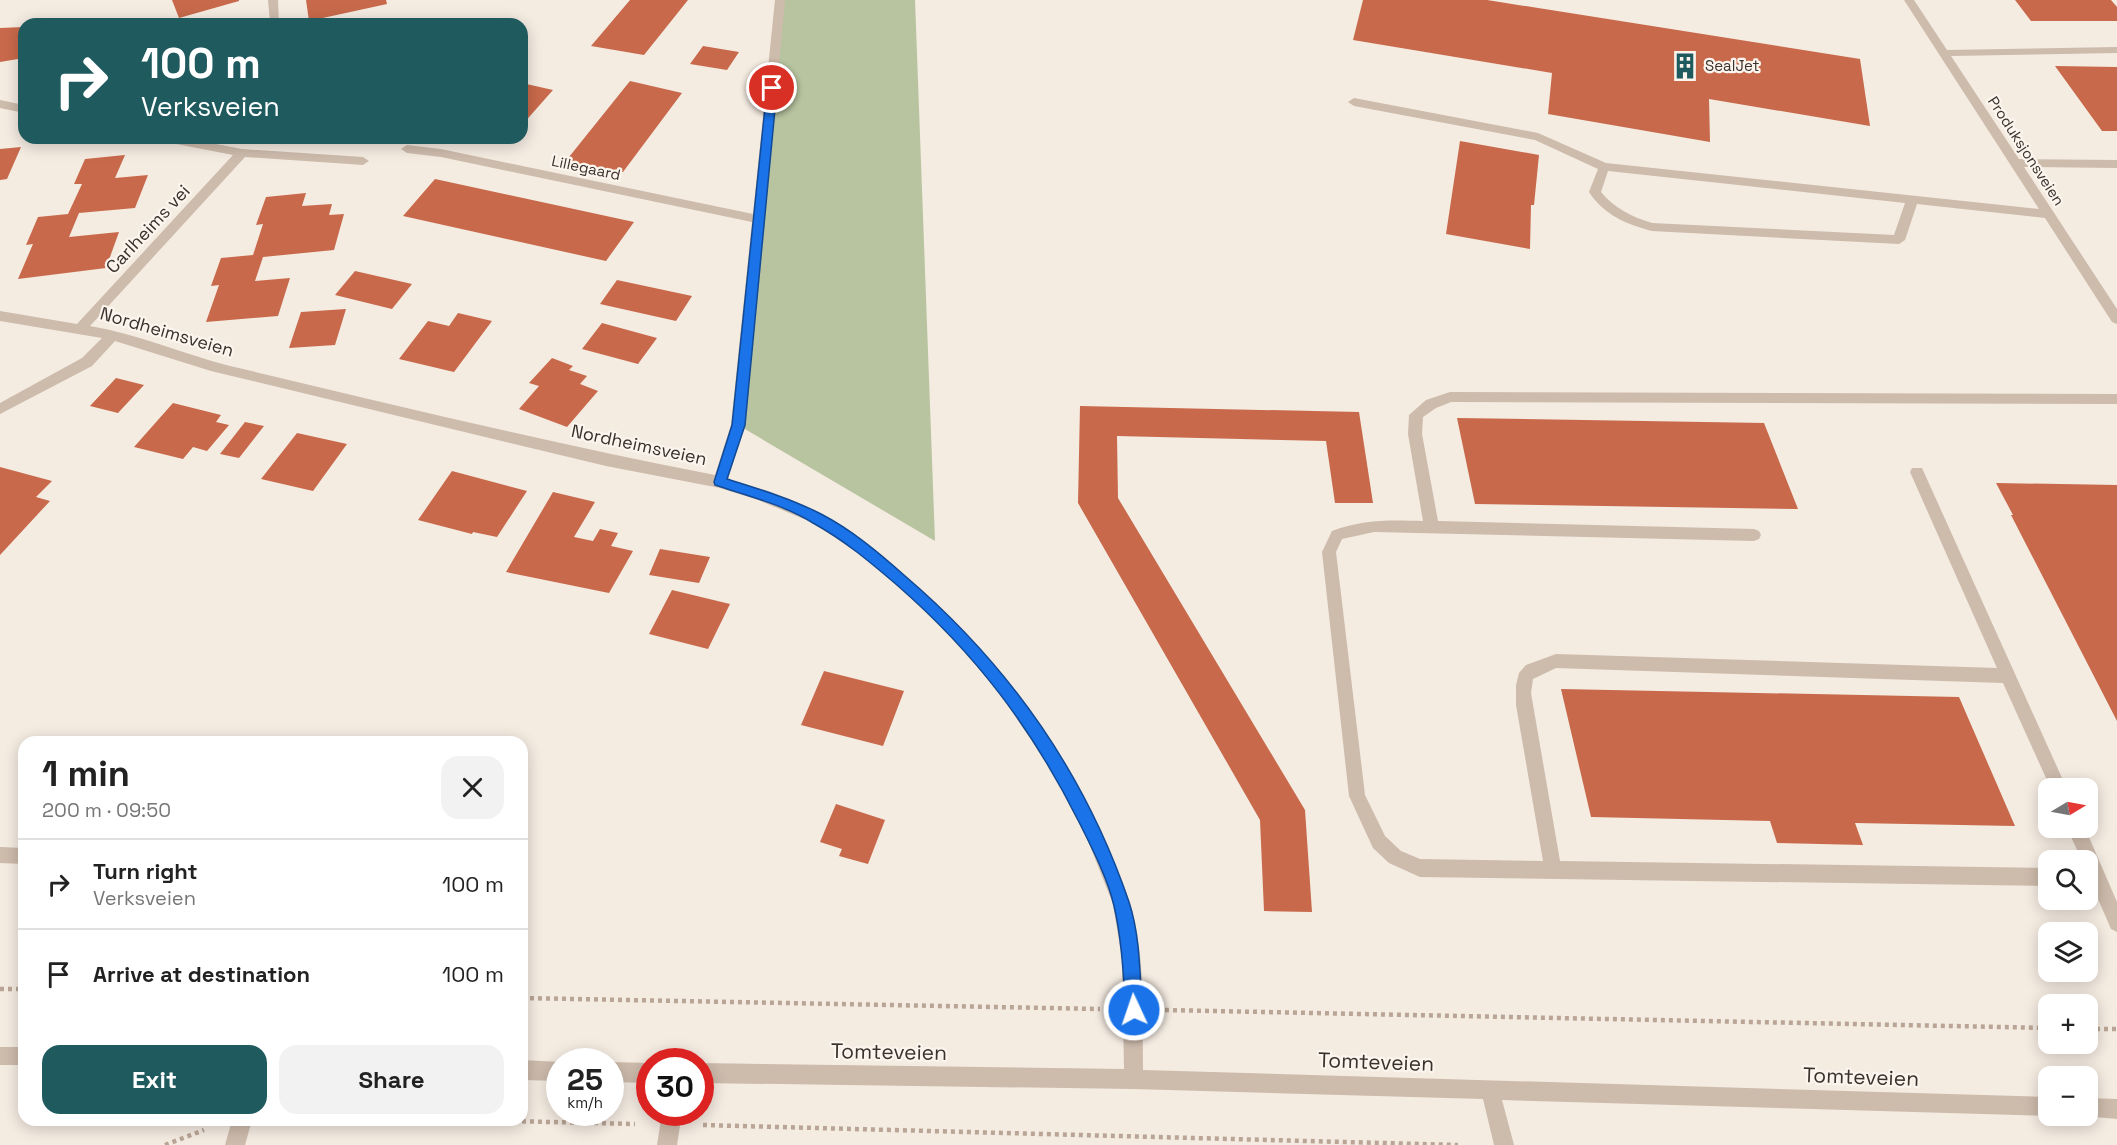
<!DOCTYPE html>
<meta charset="utf-8">
<style>
body{margin:0;font-family:"Space Grotesk",sans-serif;background:#f2f2f2;color:#222;height:100vh;display:flex;flex-direction:column;font-size:22px;white-space:nowrap}
*{box-sizing:border-box;margin:0}
p{font-size:20px;color:#767676}
.icon{flex:none;width:33px;height:33px;fill:none;stroke:currentColor;stroke-width:2;stroke-linecap:round;stroke-linejoin:round}
.map{position:relative;flex:1;overflow:hidden}
.details{position:absolute;left:18px;top:736px;width:510px;height:390px;display:flex;flex-direction:column;background:#fff;border-radius:18px;box-shadow:0 3px 15px #0003}
.details>*{flex:none}
.hud{position:absolute;left:18px;top:18px;width:510px;height:126px;border-radius:18px;box-shadow:0 3px 15px #0003;background:#1f5a5e;color:#fff;overflow:hidden}
.needle{width:39px;rotate:80deg}
.controls{position:absolute;left:2038px;top:778px;display:grid;gap:12px}
.controls a{display:grid;place-items:center;width:60px;height:60px;border-radius:12px;background:#fff;box-shadow:0 3px 15px #0003;font-size:30px}
.speed{position:absolute;left:546px;top:1048px;display:flex;gap:12px;font-size:30px;font-weight:700;text-align:center}
.speed>*{display:grid;place-content:center;width:78px;height:78px;border-radius:50%;background:#fff;box-shadow:0 3px 15px #0003;line-height:1}
.speed small{font-size:15px;font-weight:400}
.speed .limit{border:9px solid #d22;background:#fff;color:#111}
.pin{position:absolute;display:grid;place-items:center;width:51px;height:51px;color:#fff;margin:-26px;border:3px solid #fff;border-radius:50%;box-shadow:0 2px 6px #0007}
.me{position:absolute;width:66px;margin:-33px;rotate:357deg;stroke-linejoin:round;filter:drop-shadow(0 0 4px #0008)}
.turn{display:flex;align-items:center;gap:21px;height:126px;padding:0 24px;font-size:27px}
.turn .icon{width:78px;height:78px;stroke-width:2.5}
.turn b{display:block;font-size:42px;line-height:51px}
.round{display:grid;place-items:center;flex:none;width:63px;height:63px;border-radius:18px;background:#f2f2f2}
.head{display:flex;align-items:center;justify-content:space-between;height:102px;padding:0 24px}
h1{font-size:36px;font-weight:700;line-height:45px}
.cta{display:flex;gap:12px;margin-top:auto;padding:12px 24px}
.cta a{flex:1;height:69px;border-radius:18px;background:#1f5a5e;color:#fff;font-size:24px;font-weight:700;line-height:69px;text-align:center}
.cta a+a{background:#f2f2f2;color:#222}
ul{padding:0;list-style:none}
li{display:flex;align-items:center;gap:18px;height:90px;padding:0 24px;border-top:2px solid #e0e0e0}
li div{flex:1}
li b{display:block;font-size:22px}
li em{font-style:normal}
.map>svg:first-child{display:block}
</style>
<div class="map">
<svg width="2117" height="1145" viewBox="0 0 2117 1145">
<rect width="100%" height="100%" fill="#f4ebe1"/>
<path fill="#b8c4a0" d="M780,0H915L935,541L738,425Z"/>
<path fill="#c8694b" d="M172,0H239V1L179,18Z
M306,0H386L387,4L309,21Z
M630,0H688L644,55L591,46Z
M1363,0H1487L1860,59L1870,126L1709,99L1710,142L1548,114L1552,73L1353,40Z
M2015,0H2111L2117,7V21H2031Z
M24,27L22,41H24V58L0,62V28Z
M703,46L739,52L727,70L690,64Z
M2055,66L2117,67V131H2102Z
M630,81L682,93L623,172L565,162Z
M522,83L553,90L522,125Z
M1460,141L1539,155L1534,205H1531L1530,249L1446,234Z
M21,147L7,179L0,180V149Z
M125,155L115,178L148,175L135,208L79,213L69,237L119,232L106,268L18,279L33,244L26,245L38,217L68,214L82,184H74L85,159Z
M435,179L634,222L606,261L403,216Z
M306,193L302,206L332,204L329,215L344,214L334,250L263,257L255,281L290,278L278,316L206,322L219,285L211,286L221,258L253,255L263,224L256,225L266,197Z
M355,271L412,284L392,309L335,295Z
M617,280L692,296L676,321L600,304Z
M346,309L335,345L289,348L301,312Z
M458,313L492,321L454,372L399,359L428,321L449,326Z
M602,323L657,338L638,364L582,349Z
M552,358L573,366L569,370L587,376L580,384L598,391L567,427L519,409L539,386L529,383Z
M116,378L144,385L118,413L90,406Z
M173,403L221,415L216,422L229,425L207,451L193,447L183,459L134,447Z
M1080,406L1359,412L1373,503H1335L1326,441L1117,436L1118,498L1305,810L1312,912L1264,911L1260,820L1078,503Z
M1457,418L1764,423L1798,509L1475,504Z
M245,422L264,426L239,458L220,454Z
M297,433L347,444L313,491L261,479Z
M0,467L52,481L36,497L50,501L0,555Z
M452,471L527,491L497,537L473,532L472,534L418,520Z
M1996,483L2117,485V721L2011,515H2013Z
M553,492L595,502L574,537L593,541L600,529L618,533L611,546L633,551L609,593L506,572Z
M660,549L710,557L699,583L649,575Z
M672,590L730,604L708,649L649,634Z
M824,671L904,691L883,746L801,725Z
M1561,689L1959,697L2015,826L1855,823L1863,845L1777,843L1770,821L1591,817Z
M836,804L885,820L868,864L839,856L842,849L820,842Z"/>
<g fill="none" stroke-linecap="round" stroke-linejoin="round">
<path stroke="#b9a596" stroke-width="4.5" stroke-dasharray="4 4" stroke-linecap="butt" d="M0,989H24
M522,998L1100,1009
M1165,1010L2049,1028
M2088,1029H2117
M466,1120L635,1124
M703,1125L1458,1145
M165,1145L204,1130"/>
<path fill="#cdbbac" fill-rule="evenodd" d="M268,0H278L279,24L270,22Z
M775,0H785L745,425L728,479C759,488 792,498 821,514C852,530 879,552 905,575C997,654 1068,749 1113,861C1119,875 1126,889 1130,903C1146,954 1142,1017 1143,1070L2049,1097L2051,1116L1502,1100L1514,1145H1494L1483,1099L1134,1089L700,1083V1063L1124,1069L1122,959L1113,904L1088,841L1053,772L996,688L937,621L861,554L811,522L758,500L720,488L606,466L211,371L115,341L92,366L0,414V403L82,358L102,338L0,321V311L77,324L233,155L166,142L160,138H185L242,149L363,157L369,161L363,165L245,157L90,326C138,334 183,354 230,366C392,404 552,444 715,475L731,425L752,222L441,157L407,153L401,149L407,145L441,149L753,214Z
M1904,0H1914L1947,50L2117,47V53L1951,56L2019,159L2117,160V168L2024,167L2117,309V324L2112,322L2045,218L1917,204L1905,240L1899,244L1652,231C1626,224 1604,215 1589,192L1598,169L1535,140L1354,106L1348,102L1354,98L1538,133L1606,163L2039,209ZM1608,171L1905,203L1894,235L1652,223C1632,217 1614,208 1601,192Z
M0,100L24,105V113L0,108Z
M1450,392L2117,394V404L1451,402L1436,408L1423,417L1422,434L1438,521L1754,529L1759,531L1761,535L1759,539L1754,541L1374,532L1342,539L1336,552L1365,795L1385,836L1401,851L1420,859L1543,861L1516,705V685L1519,673L1526,665L1556,654L1997,668L1910,472L1912,468H1922L2067,789H2051L2003,683L1556,668L1533,679L1531,693L1560,861L2049,868V886L1420,877L1389,863L1373,848L1349,796L1322,552L1332,531C1364,519 1390,520 1423,521L1408,434L1409,415L1426,400Z
M2067,828H2085L2117,902V932L2111,929L2088,876V861H2082Z
M0,847L24,848V864L0,863Z
M0,1047H24V1065H0Z
M522,1060L561,1062L560,1081L522,1080Z
M610,1062L650,1063V1083L610,1082Z
M2088,1098L2117,1099V1119L2084,1116H2088Z
M662,1113H682L677,1145H657Z
M232,1120H252L245,1145H225Z"/>
</g>
<path fill="#1a73e8" stroke="#114b97" stroke-width="1.5" d="M772,84L777,88L745,425L727,479C759,489 792,499 821,514C852,530 879,553 905,576C1008,664 1085,773 1129,902C1140,935 1140,975 1142,1010L1140,1016L1134,1018L1128,1016L1125,1010C1124,975 1122,940 1114,906C1108,879 1091,846 1079,822C1032,728 976,654 897,585C870,562 844,540 813,523C784,505 748,496 715,485L714,482L732,425L767,88Z"/>
<defs>
<g id="building-bare" transform="scale(2.07)"><path d="M-4-6H4V6H1V3H-1V6H-4ZM-2.5-4.3h1.7v1.8h-1.7ZM.8-4.3h1.7v1.8H.8ZM-2.5-1h1.7V.8h-1.7ZM.8-1h1.7V.8H.8Z" fill="#1f5a5e" stroke="#fbf5ee" stroke-width="2.5" paint-order="stroke"/></g>
</defs>
<g fill-rule="evenodd">
<use href="#building-bare" x="1685" y="66"/>
</g>
<g text-anchor="middle" stroke-width="4.5" stroke-linejoin="round" paint-order="stroke">
<g font-size="15" fill="#3b302b" stroke="#fbf5ee" text-anchor="start">
<text x="1705" y="71">SealJet</text>
</g>
<g font-size="15" fill="#3b302b" stroke="#fbf5ee">
<text transform="translate(2026 151) rotate(57)" y="5">Produksjonsveien</text>
<text transform="translate(586 168) rotate(12)" y="5">Lillegaard</text>
</g>
<g font-size="18" fill="#3b302b" stroke="#fbf5ee">
<text transform="translate(148 229) rotate(-47)" y="6">Carlheims vei</text>
<text transform="translate(167 332) rotate(16)" y="6">Nordheimsveien</text>
<text transform="translate(639 445) rotate(12)" y="6">Nordheimsveien</text>
</g>
<g font-size="21" fill="#3b302b" stroke="#fbf5ee">
<text transform="translate(889 1052) rotate(1)" y="7">Tomteveien</text>
<text transform="translate(1376 1062) rotate(2)" y="7">Tomteveien</text>
<text transform="translate(1861 1077) rotate(2)" y="7">Tomteveien</text>
</g>
</g>
</svg>
<div class="controls">
<a><svg class="needle" viewBox="-14 -14 28 28"><path d="M0-13l5 13h-10z" fill="#e53935"/><path d="M0 13l5-13h-10z" fill="#767676"/></svg></a>
<a><svg class="icon" aria-label="search" viewBox="0 0 24 24"><circle cx="10" cy="10" r="6"/><path d="M15 15l6 6"/></svg></a>
<a><svg class="icon" aria-label="layers" viewBox="0 0 24 24"><path d="M12 4l9 5-9 5-9-5zM3 14l9 5 9-5"/></svg></a>
<a>+</a>
<a>−</a>
</div>
<div class="speed"><div>25<small>km/h</small></div><div class="limit">30</div></div>
<div class="pin" style="left:772px;top:88px;background:#d93025"><svg class="icon" aria-label="arrive" viewBox="0 0 24 24"><path d="M6 21V4h12l-3 4 3 4H6"/></svg></div>
<svg class="me" style="left:1134px;top:1010px" viewBox="-20 -20 40 40"><circle r="17" fill="#1a73e8" stroke="#fff" stroke-width="3"/><path d="M0-11L8 9 0 5-8 9z" fill="#fff"/></svg>
<div class="hud">
<div class="turn"><svg class="icon" aria-label="right" viewBox="0 0 24 24"><path d="M7 20v-9h11M14 6l5 5-5 5"/></svg><div><b>100 m</b>Verksveien</div></div>
</div>
<section class="details">
<div class="head"><div><h1>1 min</h1><p>200 m · 09:50</p></div><a class="round"><svg class="icon" aria-label="close" viewBox="0 0 24 24"><path d="M6 6l12 12M18 6L6 18"/></svg></a></div>
<ul>
<li><svg class="icon" aria-label="right" viewBox="0 0 24 24"><path d="M7 20v-9h11M14 6l5 5-5 5"/></svg><div><b>Turn right</b><p>Verksveien</p></div><em>100 m</em></li>
<li><svg class="icon" aria-label="arrive" viewBox="0 0 24 24"><path d="M6 21V4h12l-3 4 3 4H6"/></svg><div><b>Arrive at destination</b></div><em>100 m</em></li>
</ul>
<div class="cta"><a>Exit</a><a>Share</a></div>
</section>
</div>
